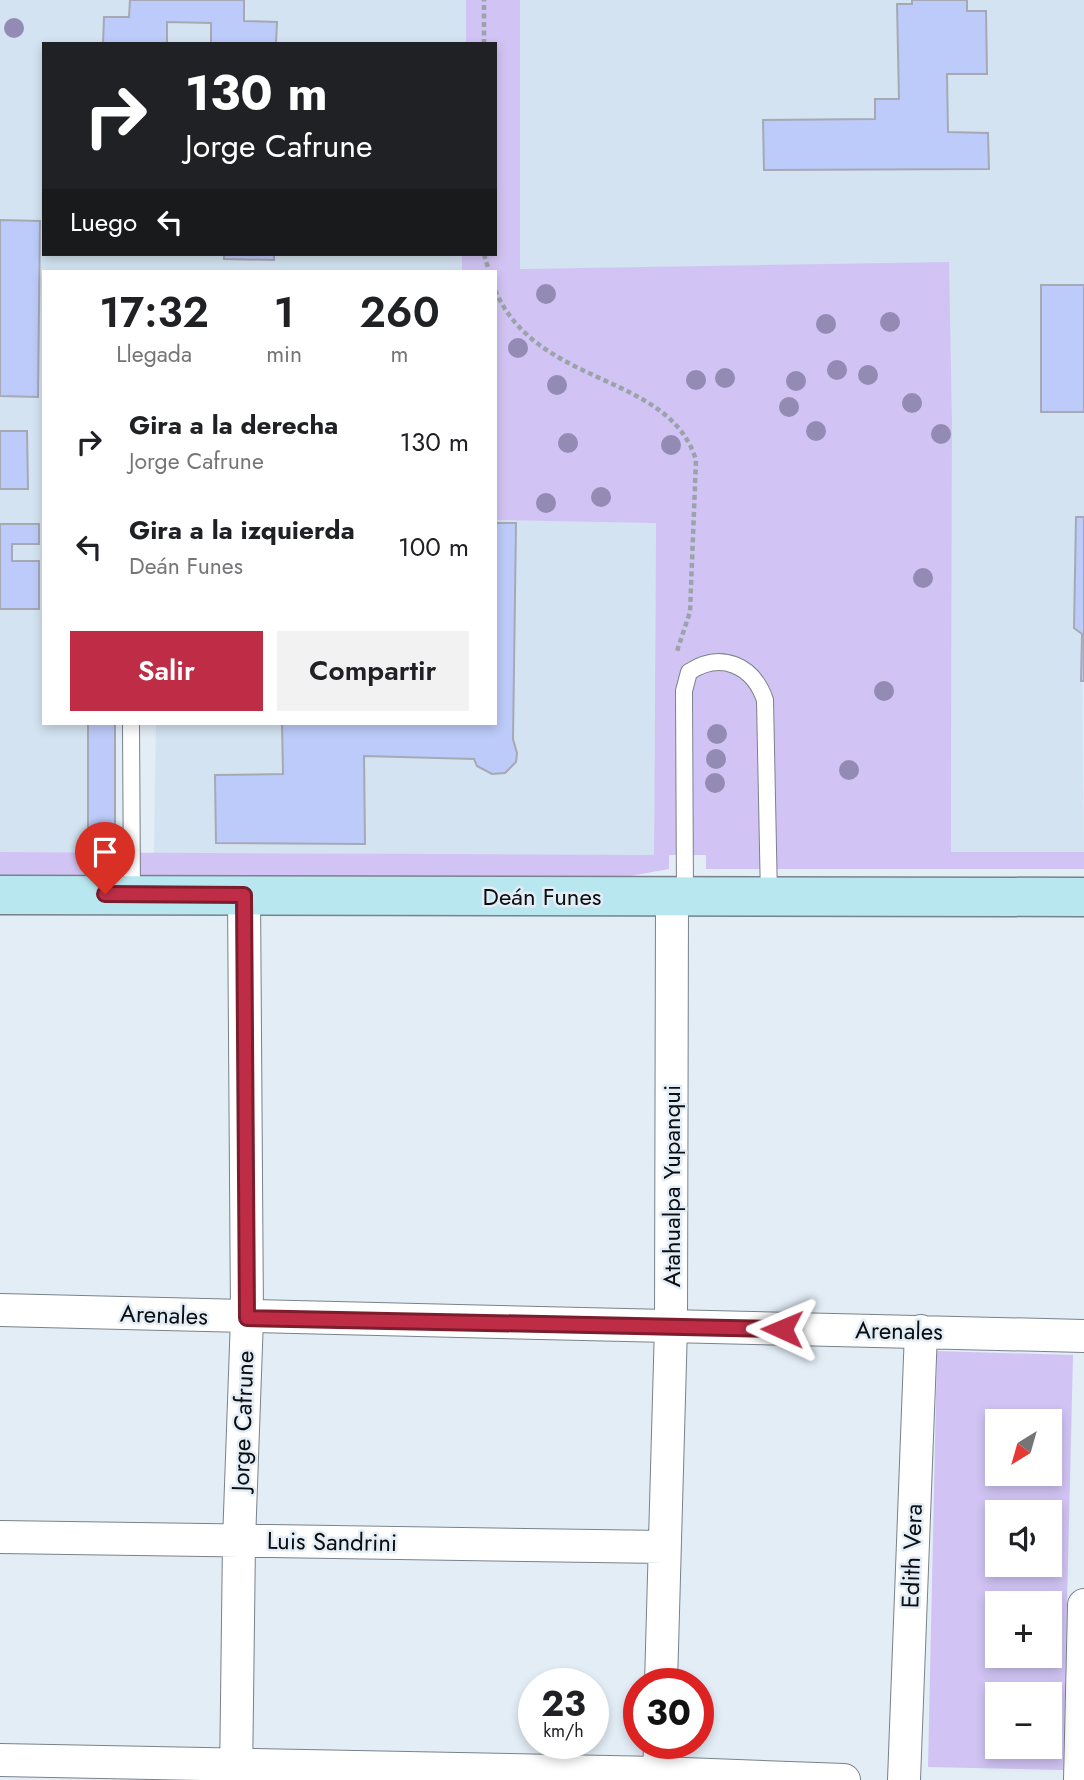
<!DOCTYPE html>
<html lang="es">
<meta charset="utf-8">
<style>
body{margin:0;font-family:Jost,sans-serif;background:#f2f2f2;color:#202124;height:100vh;display:flex;flex-direction:column;font-size:26px;white-space:nowrap}
*{box-sizing:border-box;margin:0}
p{font-size:23px;color:#757577}
.icon{flex:none;width:38px;height:38px;fill:none;stroke:currentColor;stroke-width:2;stroke-linecap:round;stroke-linejoin:round}
.map{position:relative;flex:1;overflow:hidden}
.details{position:absolute;left:42px;top:270px;width:455px;height:455px;display:flex;flex-direction:column;background:#fff;border-radius:0px;box-shadow:0 4px 10px #0003}
.details>*{flex:none}
.banner{position:absolute;left:42px;top:42px;width:455px;height:214px;border-radius:0px;box-shadow:0 4px 10px #0003;background:#202124;color:#fff;overflow:hidden}
.needle{width:46px;rotate:217deg}
.fabs{position:absolute;left:985px;top:1409px;display:grid;gap:14px}
.fabs a{display:grid;place-items:center;width:77px;height:77px;border-radius:0px;background:#fff;box-shadow:0 4px 10px #0003;font-size:35px}
.speed{position:absolute;left:518px;top:1668px;display:flex;gap:14px;font-size:35px;font-weight:700;text-align:center}
.speed>*{display:grid;place-content:center;width:91px;height:91px;border-radius:50%;background:#fff;box-shadow:0 4px 10px #0003;line-height:1}
.speed small{font-size:18px;font-weight:400}
.speed .limit{border:10px solid #d22;background:#fff;color:#111}
.pin{position:absolute;display:grid;place-items:center;width:60px;height:60px;color:#fff;margin:-72px -30px;border-radius:50% 50% 50% 0;rotate:-45deg;box-shadow:0 0 7px #0007}
.pin .icon{rotate:45deg}
.me{position:absolute;width:77px;margin:-38px;rotate:271deg;stroke-linejoin:round;filter:drop-shadow(0 0 5px #0008)}
.turn{display:flex;align-items:center;gap:24px;height:147px;padding:0 28px;font-size:32px}
.turn .icon{width:91px;height:91px;stroke-width:2.5}
.turn b{display:block;font-size:49px;line-height:60px}
.then{display:flex;align-items:center;height:66px;padding:0 28px;background:#0003;gap:14px;font-size:26px}
.eta{display:flex;justify-content:space-evenly;align-items:center;height:119px;text-align:center}
.eta b{font-size:42px;font-weight:600;line-height:49px}
.action{display:flex;gap:14px;margin-top:auto;padding:14px 28px}
.action a{flex:1;height:80px;border-radius:0px;background:#be2d45;color:#fff;font-size:28px;font-weight:600;line-height:80px;text-align:center}
.action a+a{background:#f2f2f2;color:#202124}
ul{padding:0;list-style:none}
li{display:flex;align-items:center;gap:21px;height:105px;padding:0 28px}
li div{flex:1}
li b{display:block;font-size:26px}
li em{font-style:normal}
.map>svg:first-child{display:block}
</style>
<div class="map">
<svg width="1084" height="1780" viewBox="0 0 1084 1780">
<rect width="100%" height="100%" fill="#e3edf6"/>
<path fill="#d3e3f1" d="M0,0H466V44H44V254H462V271H44V723H88V852H0Z
M520,0H1084V517L1076,518L1074,627L1082,634L1084,852H951L952,420L948,263L520,269Z
M495,520L656,522L654,855L154,853L156,723H495Z"/>
<path fill="#d1c4f4" fill-rule="evenodd" d="M466,0H520V269L949,262L952,420L951,852H1084V869H706V855H669V869L575,886L0,882V852L654,855L656,523L495,520V271H462V254H495V44H466Z
M937,1351L1073,1355L1063,1770L928,1767ZM1050,1421V1474H998V1421ZM1050,1512V1564H998V1512ZM1050,1603V1656H998V1603ZM998,1694H1050V1746H998Z"/>
<path fill="#bccbf9" stroke="#a6a9b4" stroke-width="2" d="M130,0H244V21L277,22L276,44H211V23L167,22V44H103L104,17H129Z
M912,0H967V11H986L987,74H947L948,132L988,133L989,169L764,170L763,120L875,119V99H899L897,4H912Z
M0,220L40,221L38,397L0,396Z
M224,254H274V260L224,259Z
M1041,285H1084V412H1041Z
M0,431H27L28,489H0Z
M1076,517H1084V681H1081L1082,634L1074,628Z
M495,523H516L513,739L517,753L516,762L505,773L492,774L477,766L474,759L364,756L365,844L216,843L215,775L283,774L282,723H495Z
M0,524H39V544H12V561H39V609H0Z
M88,723H115V835H88Z"/>
<g fill="none" stroke-linecap="round" stroke-linejoin="round">
<g stroke="#79828a" stroke-width="18">
<path id="service" d="M131,723L132,894
M685,898L684,691L689,672C721,651 753,665 765,700L769,898"/>
</g>
<g stroke="#79828a" stroke-width="34">
<path id="minor" d="M0,1310L1084,1336
M0,1537L664,1547
M661,1684L671,1326L672,898
M0,1760L659,1773L844,1780
M236,1780L239,1541L247,1318L244,895
M659,1780L660,1743
M904,1780L921,1331
M1080,1780L1084,1605"/>
</g>
<g stroke="#79828a" stroke-width="41">
<path id="secondary" d="M0,895L1084,897"/>
</g>
<path stroke="#9ba3aa" stroke-width="4.5" stroke-dasharray="5 3.5" stroke-linecap="butt" d="M484,44V0
M484,254L489,271
M495,290C537,388 669,372 696,460L690,612L676,654"/>
<use href="#service" stroke="#fff" stroke-width="16"/>
<use href="#minor" stroke="#fff" stroke-width="32"/>
<use href="#secondary" stroke="#b9e7f0" stroke-width="38"/>
</g>
<g fill="#948bb5">
<circle cx="14" cy="28" r="10"/>
<circle cx="546" cy="294" r="10"/>
<circle cx="890" cy="322" r="10"/>
<circle cx="826" cy="324" r="10"/>
<circle cx="518" cy="348" r="10"/>
<circle cx="837" cy="370" r="10"/>
<circle cx="868" cy="375" r="10"/>
<circle cx="725" cy="378" r="10"/>
<circle cx="696" cy="380" r="10"/>
<circle cx="796" cy="381" r="10"/>
<circle cx="557" cy="385" r="10"/>
<circle cx="912" cy="403" r="10"/>
<circle cx="789" cy="407" r="10"/>
<circle cx="816" cy="431" r="10"/>
<circle cx="941" cy="434" r="10"/>
<circle cx="568" cy="443" r="10"/>
<circle cx="671" cy="445" r="10"/>
<circle cx="601" cy="497" r="10"/>
<circle cx="546" cy="503" r="10"/>
<circle cx="923" cy="578" r="10"/>
<circle cx="884" cy="691" r="10"/>
<circle cx="717" cy="734" r="10"/>
<circle cx="716" cy="759" r="10"/>
<circle cx="849" cy="770" r="10"/>
<circle cx="715" cy="783" r="10"/>
</g>
<g fill="none" stroke-linecap="round" stroke-linejoin="round">
<g stroke="#7c1d2d" stroke-width="18">
<path id="route" d="M105,894L244,895L247,1318L782,1329"/>
</g>
<use href="#route" stroke="#be2d45" stroke-width="12"/>
</g>
<g text-anchor="middle" stroke-width="5" stroke-linejoin="round" paint-order="stroke">
<g font-size="24" fill="#0b0e11" stroke="#e3edf6">
<text x="542" y="905">Deán Funes</text>
<text transform="translate(672 1186) rotate(-90)" y="8">Atahualpa Yupanqui</text>
<text transform="translate(164 1315) rotate(2)" y="8">Arenales</text>
<text transform="translate(899 1331) rotate(1)" y="8">Arenales</text>
<text transform="translate(243 1421) rotate(-88)" y="8">Jorge Cafrune</text>
<text transform="translate(332 1542) rotate(1)" y="8">Luis Sandrini</text>
<text transform="translate(912 1556) rotate(-88)" y="8">Edith Vera</text>
</g>
</g>
</svg>
<div class="fabs">
<a><svg class="needle" viewBox="-14 -14 28 28"><path d="M0-13l5 13h-10z" fill="#e53935"/><path d="M0 13l5-13h-10z" fill="#757577"/></svg></a>
<a><svg class="icon" aria-label="sound" viewBox="0 0 24 24"><path d="M4 9h4l5-4v14l-5-4H4zM17 9q2 3 0 6"/></svg></a>
<a>+</a>
<a>−</a>
</div>
<div class="speed"><div>23<small>km/h</small></div><div class="limit">30</div></div>
<div class="pin" style="left:105px;top:894px;background:#d93025"><svg class="icon" aria-label="arrive" viewBox="0 0 24 24"><path d="M6 21V4h12l-3 4 3 4H6"/></svg></div>
<svg class="me" style="left:782px;top:1329px" viewBox="-20 -20 40 40"><path d="M0-17L14 15 0 8-14 15z" fill="#be2d45" stroke="#fff" stroke-width="4"/></svg>
<div class="banner">
<div class="turn"><svg class="icon" aria-label="right" viewBox="0 0 24 24"><path d="M7 20v-9h11M14 6l5 5-5 5"/></svg><div><b>130 m</b>Jorge Cafrune</div></div>
<div class="then">Luego<svg class="icon" aria-label="left" viewBox="0 0 24 24"><path d="M17 20v-9H6M10 6l-5 5 5 5"/></svg></div>
</div>
<section class="details">
<div class="eta">
<div><b>17:32</b><p>Llegada</p></div>
<div><b>1</b><p>min</p></div>
<div><b>260</b><p>m</p></div>
</div>
<ul>
<li><svg class="icon" aria-label="right" viewBox="0 0 24 24"><path d="M7 20v-9h11M14 6l5 5-5 5"/></svg><div><b>Gira a la derecha</b><p>Jorge Cafrune</p></div><em>130 m</em></li>
<li><svg class="icon" aria-label="left" viewBox="0 0 24 24"><path d="M17 20v-9H6M10 6l-5 5 5 5"/></svg><div><b>Gira a la izquierda</b><p>Deán Funes</p></div><em>100 m</em></li>
</ul>
<div class="action"><a>Salir</a><a>Compartir</a></div>
</section>
</div>
